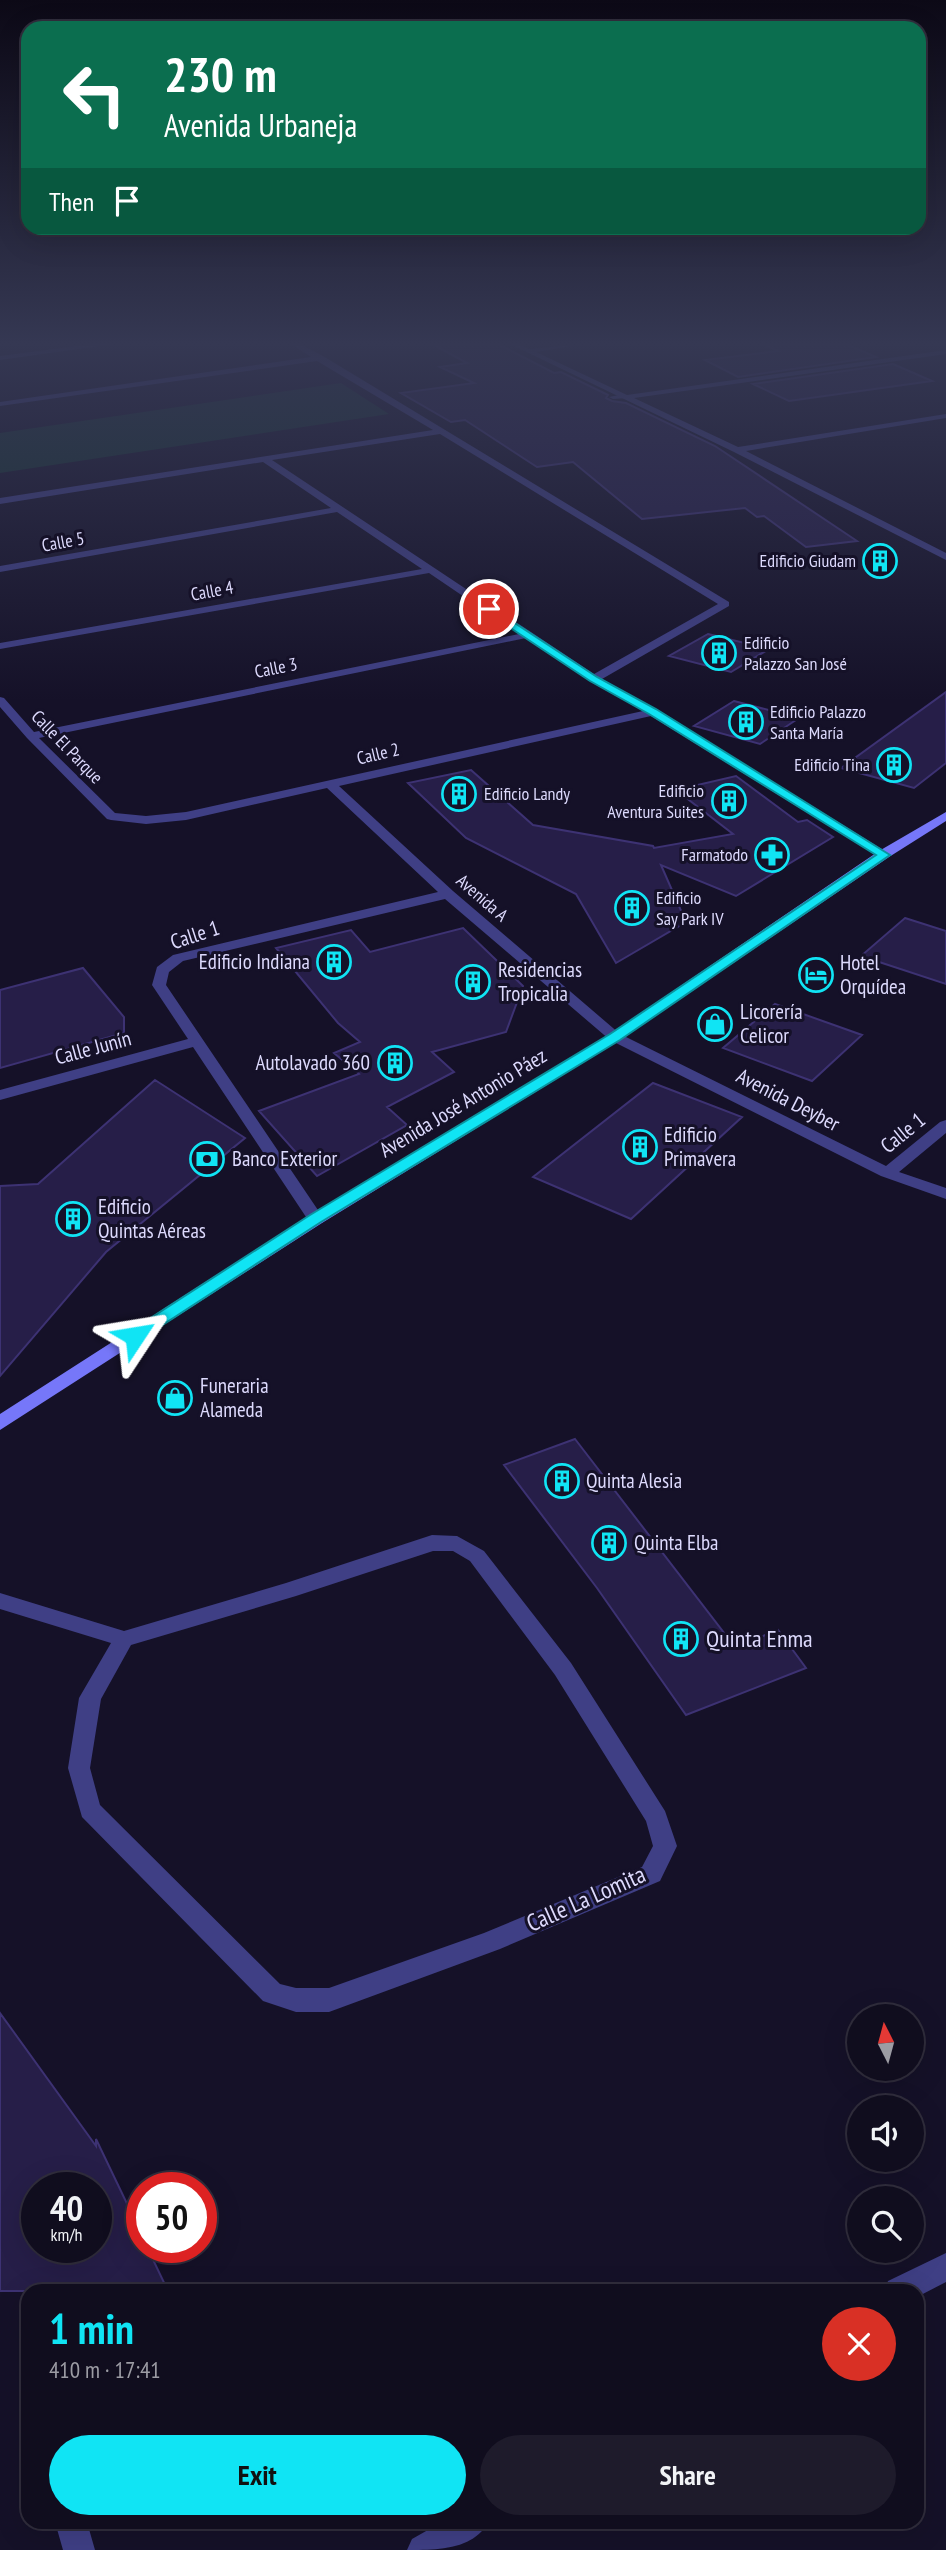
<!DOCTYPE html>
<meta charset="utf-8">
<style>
body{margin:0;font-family:"PT Sans Narrow",sans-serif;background:#1e1b2b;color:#f1f3f6;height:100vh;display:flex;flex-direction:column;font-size:26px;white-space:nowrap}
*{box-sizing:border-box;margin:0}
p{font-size:23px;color:#9c9ca4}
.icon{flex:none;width:38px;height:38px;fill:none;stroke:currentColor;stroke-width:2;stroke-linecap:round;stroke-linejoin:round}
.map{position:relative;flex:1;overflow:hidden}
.drawer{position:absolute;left:21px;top:2284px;width:903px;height:245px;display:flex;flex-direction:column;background:#100d1e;border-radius:21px;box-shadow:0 7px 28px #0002,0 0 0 2px #302d3c}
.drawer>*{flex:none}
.banner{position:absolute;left:21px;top:21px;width:905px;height:214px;border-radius:21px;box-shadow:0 7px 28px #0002,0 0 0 2px #302d3c;background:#0b6e4f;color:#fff;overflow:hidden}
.needle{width:46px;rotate:354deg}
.tools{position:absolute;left:847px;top:2004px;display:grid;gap:14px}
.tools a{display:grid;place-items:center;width:77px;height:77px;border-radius:50%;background:#100d1e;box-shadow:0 7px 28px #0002,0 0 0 2px #302d3c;font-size:35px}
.speed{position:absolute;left:21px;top:2172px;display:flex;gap:14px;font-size:35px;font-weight:700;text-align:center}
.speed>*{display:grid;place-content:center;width:91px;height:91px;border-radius:50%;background:#100d1e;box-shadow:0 7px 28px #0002,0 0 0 2px #302d3c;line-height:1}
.speed small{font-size:18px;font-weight:400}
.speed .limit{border:10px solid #d22;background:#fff;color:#111}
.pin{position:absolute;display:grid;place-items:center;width:60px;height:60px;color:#fff;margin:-30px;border:4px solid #fff;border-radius:50%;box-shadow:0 2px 7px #0007}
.me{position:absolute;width:77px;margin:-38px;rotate:57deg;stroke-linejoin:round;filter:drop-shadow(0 0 5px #0008)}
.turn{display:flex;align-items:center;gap:24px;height:147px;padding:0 28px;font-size:32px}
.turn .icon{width:91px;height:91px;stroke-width:2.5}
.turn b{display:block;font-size:49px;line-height:60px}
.then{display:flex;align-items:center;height:66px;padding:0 28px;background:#0003;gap:14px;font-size:26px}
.round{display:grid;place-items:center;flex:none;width:74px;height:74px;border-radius:37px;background:#1e1b2b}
.head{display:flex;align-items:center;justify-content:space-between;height:119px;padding:0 28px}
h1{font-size:42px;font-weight:700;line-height:52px;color:#10e4f4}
.button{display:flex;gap:14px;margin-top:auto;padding:14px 28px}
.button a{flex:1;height:80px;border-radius:42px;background:#10e4f4;color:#111;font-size:28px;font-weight:700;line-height:80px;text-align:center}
.button a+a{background:#1e1b2b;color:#f1f3f6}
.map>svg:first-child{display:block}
</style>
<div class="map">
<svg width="946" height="2550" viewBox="0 0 946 2550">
<rect width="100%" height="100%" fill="#151128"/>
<path fill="#153230" d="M341,383L389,414L0,473V433Z"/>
<path fill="#261e48" stroke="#3d3273" stroke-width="2" fill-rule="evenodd" d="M432,344H498L554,373L561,372L608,395L606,398L612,401L626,403L715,446L857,541L806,547L764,516L757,517L745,508L642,519L573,462L537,467L465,420L451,422L401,393L474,383L440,367L467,363Z
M763,344H846L876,357L738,377L705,360L778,351Z
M893,364L932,381L789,401L753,384Z
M708,634L769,649L731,672L669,656Z
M946,692V763L914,788L841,768Z
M734,701L799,718L760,744L694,726Z
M471,770L533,825L653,846L654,848L733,834L676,790L736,776L798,822L807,820L833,837L736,896L661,865L686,922L616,963L576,894L466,838L408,783Z
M905,918L946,931V984L861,956Z
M463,928L523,986L506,1032L432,1052L454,1072L387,1107L407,1125L317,1176L259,1111L359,1074L334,1053L360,1042L338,1023L276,948L351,930L370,952Z
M83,968L124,1017V1033L0,1068V990Z
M775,1004L862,1035L812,1081L723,1048Z
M155,1080L245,1138L106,1252L0,1376V1186L38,1184Z
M653,1083L742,1117L631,1219L533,1177Z
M575,1439L735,1647L778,1630L806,1668L686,1715L597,1588L504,1465Z
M0,2013L96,2146V2139L142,2235V2247H147L168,2291H0ZM37,2188H96V2247H37Z"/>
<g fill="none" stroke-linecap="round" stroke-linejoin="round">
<path fill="#3f3f85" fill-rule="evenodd" d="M624,394L627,398L613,399L609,397Z
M55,2522H87L95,2550H63Z"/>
<path fill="#3f3f85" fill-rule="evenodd" d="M92,344H114L0,360V356Z
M291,344H300L323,356L729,602V606L602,679L657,710L890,854L889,857H879L651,716L339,786L453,891L620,1034L886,1166L940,1122L946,1120V1133L899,1172L946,1188V1199L881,1176L610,1040L445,899L183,961L169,972L166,985L324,1219L322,1223H310L193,1047L0,1100V1090L188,1039L152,985L157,967L173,955L438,892L327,788L186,820L146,824L111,820L107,819L27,738L0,707V697L4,698L34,732L519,634L429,573L0,649V643L422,569L337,512L0,572V566L331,508L263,462L0,504V498L433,430L317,361L0,406V402L311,357ZM440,434L718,604L594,674L272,460ZM526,638L590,681L643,711L186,812L146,816L115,813L39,738Z
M510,344H519L529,349L584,344L536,352L627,395L946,350V354L634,398L738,447L946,414V418L746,451L946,553V560L734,452Z
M432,1535L457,1536L484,1551L571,1663L665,1811L677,1846L660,1881L500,1949L329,2012H296L263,2001L82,1817L68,1768L79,1698L111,1643L0,1609V1593L124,1631L286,1583ZM433,1551H453L470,1561L555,1675L646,1821L653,1846L642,1867L484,1933L329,1988H296L280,1984L100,1805L90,1768L101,1699L131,1645L296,1596Z"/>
<path fill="#3f3f85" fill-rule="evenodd" d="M946,2253V2282L917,2297V2291H884L888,2281Z
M442,2522H488C474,2550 436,2550 407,2550L412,2539Z"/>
<path fill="#7677f9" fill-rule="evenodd" d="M946,812V821L889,857L620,1040L322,1223L0,1430V1414L310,1215L610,1034L879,851Z"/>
</g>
<linearGradient id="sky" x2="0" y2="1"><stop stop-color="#0c0916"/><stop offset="0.49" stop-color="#353853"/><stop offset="1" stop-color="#353853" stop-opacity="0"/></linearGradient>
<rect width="946" height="701" fill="url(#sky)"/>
<path fill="#10e4f4" stroke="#0a949f" stroke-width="2" d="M489,606L597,677L656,709L890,855L620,1040L321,1222L141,1339H129L127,1336L129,1332L310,1215L610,1034L876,855L649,714L590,681L485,611L484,609Z"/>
<defs>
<g id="building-ring" transform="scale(1.75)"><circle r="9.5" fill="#151128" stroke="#10e4f4" stroke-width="1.5"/><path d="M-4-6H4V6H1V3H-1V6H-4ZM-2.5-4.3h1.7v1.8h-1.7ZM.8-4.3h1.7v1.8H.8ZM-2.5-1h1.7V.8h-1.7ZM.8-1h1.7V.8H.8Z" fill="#10e4f4"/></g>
<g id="pharmacy-ring" transform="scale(1.75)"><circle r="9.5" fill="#151128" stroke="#10e4f4" stroke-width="1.5"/><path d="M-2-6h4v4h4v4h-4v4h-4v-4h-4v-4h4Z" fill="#10e4f4"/></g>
<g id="hotel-ring" transform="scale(1.75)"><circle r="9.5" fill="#151128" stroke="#10e4f4" stroke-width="1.5"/><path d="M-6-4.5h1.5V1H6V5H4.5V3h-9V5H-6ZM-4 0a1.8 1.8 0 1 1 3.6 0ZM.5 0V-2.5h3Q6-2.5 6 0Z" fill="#10e4f4"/></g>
<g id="shop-ring" transform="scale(1.75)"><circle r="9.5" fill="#151128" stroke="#10e4f4" stroke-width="1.5"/><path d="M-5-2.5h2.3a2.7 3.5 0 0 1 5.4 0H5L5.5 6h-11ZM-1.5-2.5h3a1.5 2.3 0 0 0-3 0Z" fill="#10e4f4"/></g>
<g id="bank-ring" transform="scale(1.75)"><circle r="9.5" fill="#151128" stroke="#10e4f4" stroke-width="1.5"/><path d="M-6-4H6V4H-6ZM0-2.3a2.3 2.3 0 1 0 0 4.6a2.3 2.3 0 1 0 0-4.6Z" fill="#10e4f4"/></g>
</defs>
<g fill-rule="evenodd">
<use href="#building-ring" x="880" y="561"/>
<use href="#building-ring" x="719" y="653"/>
<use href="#building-ring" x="746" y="722"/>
<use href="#building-ring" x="894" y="765"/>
<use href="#building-ring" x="459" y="794"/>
<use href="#building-ring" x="729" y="801"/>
<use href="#pharmacy-ring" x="772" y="855"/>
<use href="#building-ring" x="632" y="908"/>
<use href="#building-ring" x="334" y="962"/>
<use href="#hotel-ring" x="816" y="975"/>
<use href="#building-ring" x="473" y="982"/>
<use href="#shop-ring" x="715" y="1024"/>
<use href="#building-ring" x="395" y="1063"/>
<use href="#building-ring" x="640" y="1147"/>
<use href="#bank-ring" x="207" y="1159"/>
<use href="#building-ring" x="73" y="1219"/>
<use href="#shop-ring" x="175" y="1398"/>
<use href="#building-ring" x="562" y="1481"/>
<use href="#building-ring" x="609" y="1543"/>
<use href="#building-ring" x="681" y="1639"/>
</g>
<g text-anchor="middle" stroke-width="6" stroke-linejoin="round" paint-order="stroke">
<g font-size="18" fill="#dddafd" stroke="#151128">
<text transform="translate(63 542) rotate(-10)" y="6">Calle 5</text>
<text transform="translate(212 591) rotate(-10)" y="6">Calle 4</text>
<text transform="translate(276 668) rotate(-11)" y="6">Calle 3</text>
<text transform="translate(67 747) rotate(46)" y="6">Calle El Parque</text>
<text transform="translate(378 754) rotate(-13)" y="6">Calle 2</text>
<text transform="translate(482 898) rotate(41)" y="6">Avenida A</text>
</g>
<g font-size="18" fill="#dddafd" stroke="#151128" text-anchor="end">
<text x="856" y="567">Edificio Giudam</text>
<text x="744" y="649" text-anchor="start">Edificio<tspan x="744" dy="21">Palazzo San José</tspan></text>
<text x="770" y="718" text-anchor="start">Edificio Palazzo<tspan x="770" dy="21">Santa María</tspan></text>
<text x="870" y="771">Edificio Tina</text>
<text x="704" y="797">Edificio<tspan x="704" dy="21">Aventura Suites</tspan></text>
<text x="484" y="800" text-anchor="start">Edificio Landy</text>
<text x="748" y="861">Farmatodo</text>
<text x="656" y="904" text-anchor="start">Edificio<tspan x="656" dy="21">Say Park IV</tspan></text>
</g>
<g font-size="21" fill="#dddafd" stroke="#151128">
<text transform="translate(195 935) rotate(-18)" y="7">Calle 1</text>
<text transform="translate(93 1048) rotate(-15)" y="7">Calle Junín</text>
<text transform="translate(788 1100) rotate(27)" y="7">Avenida Deyber</text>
<text transform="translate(463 1103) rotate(-31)" y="7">Avenida José Antonio Páez</text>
<text transform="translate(903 1133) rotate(-39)" y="7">Calle 1</text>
</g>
<g font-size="21" fill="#dddafd" stroke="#151128" text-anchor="start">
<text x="310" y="969" text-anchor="end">Edificio Indiana</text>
<text x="840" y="970">Hotel<tspan x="840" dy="24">Orquídea</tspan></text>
<text x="498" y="977">Residencias<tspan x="498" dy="24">Tropicalia</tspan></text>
<text x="740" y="1019">Licorería<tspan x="740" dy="24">Celicor</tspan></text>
<text x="370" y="1070" text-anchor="end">Autolavado 360</text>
<text x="664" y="1142">Edificio<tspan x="664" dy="24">Primavera</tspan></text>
<text x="232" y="1166">Banco Exterior</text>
<text x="98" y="1214">Edificio<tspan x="98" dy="24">Quintas Aéreas</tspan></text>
<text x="200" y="1393">Funeraria<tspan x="200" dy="24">Alameda</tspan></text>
<text x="586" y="1488">Quinta Alesia</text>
<text x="634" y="1550">Quinta Elba</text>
</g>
<g font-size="24" fill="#dddafd" stroke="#151128" text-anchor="start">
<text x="706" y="1647">Quinta Enma</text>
</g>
<g font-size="24" fill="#dddafd" stroke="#151128">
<text transform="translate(586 1899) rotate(-24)" y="8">Calle La Lomita</text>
</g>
</g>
</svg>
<div class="tools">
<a><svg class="needle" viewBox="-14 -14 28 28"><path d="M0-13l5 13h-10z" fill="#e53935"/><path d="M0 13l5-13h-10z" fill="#9c9ca4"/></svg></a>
<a><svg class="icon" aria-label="sound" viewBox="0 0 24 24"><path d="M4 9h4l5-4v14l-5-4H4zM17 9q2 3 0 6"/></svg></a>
<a><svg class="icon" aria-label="search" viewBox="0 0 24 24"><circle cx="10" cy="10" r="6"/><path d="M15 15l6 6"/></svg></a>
</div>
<div class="speed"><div>40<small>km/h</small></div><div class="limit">50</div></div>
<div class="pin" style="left:489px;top:609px;background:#d93025"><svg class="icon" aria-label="arrive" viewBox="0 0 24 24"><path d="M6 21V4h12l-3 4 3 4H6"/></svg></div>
<svg class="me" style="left:135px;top:1336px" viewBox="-20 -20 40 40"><path d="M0-17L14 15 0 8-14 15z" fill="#10e4f4" stroke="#fff" stroke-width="4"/></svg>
<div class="banner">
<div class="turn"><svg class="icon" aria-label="left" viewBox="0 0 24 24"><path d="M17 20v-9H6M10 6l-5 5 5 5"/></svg><div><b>230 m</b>Avenida Urbaneja</div></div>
<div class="then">Then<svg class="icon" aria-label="arrive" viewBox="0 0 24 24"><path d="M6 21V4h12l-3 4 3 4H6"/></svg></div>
</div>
<section class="drawer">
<div class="head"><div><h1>1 min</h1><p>410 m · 17:41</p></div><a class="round" style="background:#d93025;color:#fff"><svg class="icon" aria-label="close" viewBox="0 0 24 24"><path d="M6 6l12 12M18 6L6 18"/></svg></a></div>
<div class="button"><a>Exit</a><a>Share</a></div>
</section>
</div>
